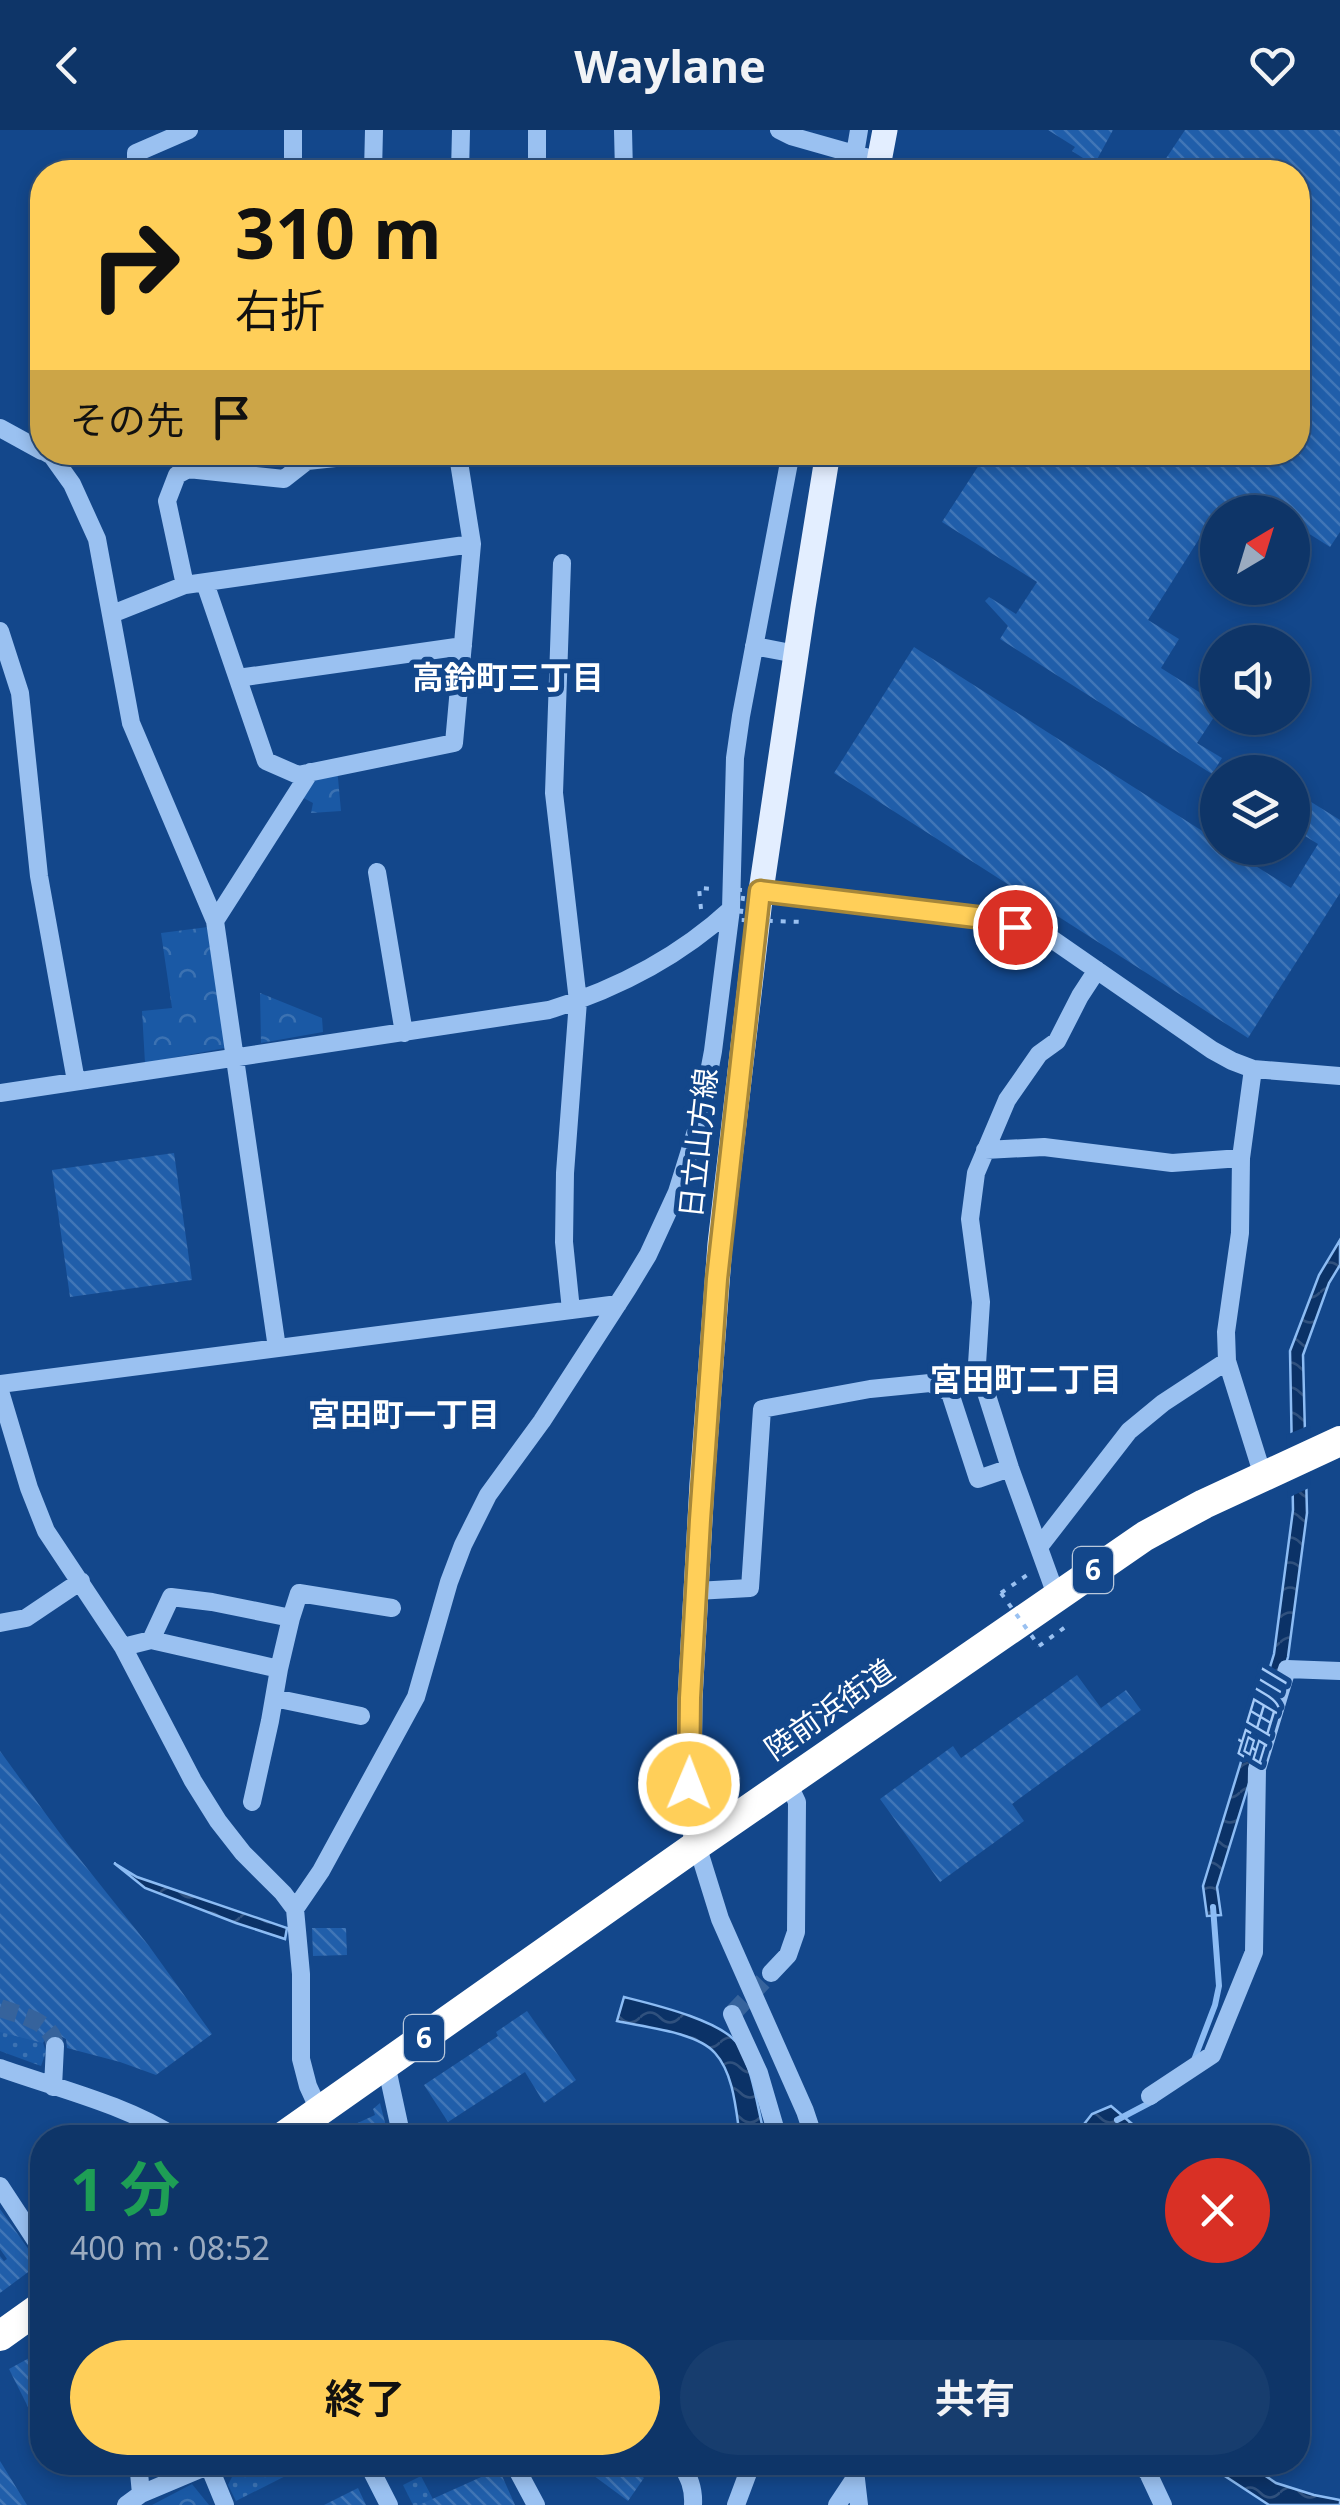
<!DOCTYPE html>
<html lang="ja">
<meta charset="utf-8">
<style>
body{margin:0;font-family:"Noto Sans","Noto Sans JP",sans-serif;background:#173d6e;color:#f1f3f6;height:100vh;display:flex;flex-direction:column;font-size:38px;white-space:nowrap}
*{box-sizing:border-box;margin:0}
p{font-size:32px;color:#9babc0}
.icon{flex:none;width:55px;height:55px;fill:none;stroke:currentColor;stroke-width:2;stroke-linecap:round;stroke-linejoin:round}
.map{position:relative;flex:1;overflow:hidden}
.panel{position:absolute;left:30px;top:1995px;width:1280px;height:350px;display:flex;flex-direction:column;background:#0e3568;border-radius:40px;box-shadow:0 5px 15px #0003,0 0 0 2px #2e507c}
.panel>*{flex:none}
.hud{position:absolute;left:30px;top:30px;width:1280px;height:305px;border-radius:40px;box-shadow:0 5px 15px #0003,0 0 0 2px #2e507c;background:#ffcf59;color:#111;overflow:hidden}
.needle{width:65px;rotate:38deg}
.fabs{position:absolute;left:1200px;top:365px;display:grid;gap:20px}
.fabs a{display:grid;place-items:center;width:110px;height:110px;border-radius:50%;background:#0e3568;box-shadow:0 5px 15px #0003,0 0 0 2px #2e507c;font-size:50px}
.pin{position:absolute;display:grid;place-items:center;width:85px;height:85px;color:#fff;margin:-42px;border:5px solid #fff;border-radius:50%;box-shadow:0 2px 10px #0007}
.me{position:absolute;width:110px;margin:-55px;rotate:1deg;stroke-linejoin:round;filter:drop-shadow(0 0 8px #0008)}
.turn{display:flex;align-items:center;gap:35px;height:210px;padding:0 40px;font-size:45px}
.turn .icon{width:130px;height:130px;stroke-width:2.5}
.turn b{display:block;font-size:70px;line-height:85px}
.then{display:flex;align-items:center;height:95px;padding:0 40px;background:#0003;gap:20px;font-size:38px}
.round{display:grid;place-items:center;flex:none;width:105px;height:105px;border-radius:52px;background:#173d6e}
.overview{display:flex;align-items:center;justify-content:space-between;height:170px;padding:0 40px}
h1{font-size:60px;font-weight:700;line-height:75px;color:#1e9e55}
.primary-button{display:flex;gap:20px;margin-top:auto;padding:20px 40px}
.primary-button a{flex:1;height:115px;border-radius:60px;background:#ffcf59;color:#111;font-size:40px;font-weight:700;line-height:115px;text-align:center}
.primary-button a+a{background:#173d6e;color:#f1f3f6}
header{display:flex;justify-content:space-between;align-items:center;height:130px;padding:0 40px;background:#0e3568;font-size:45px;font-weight:700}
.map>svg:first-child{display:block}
</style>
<header><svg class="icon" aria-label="back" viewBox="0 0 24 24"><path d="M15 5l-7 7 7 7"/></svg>Waylane<svg class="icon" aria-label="heart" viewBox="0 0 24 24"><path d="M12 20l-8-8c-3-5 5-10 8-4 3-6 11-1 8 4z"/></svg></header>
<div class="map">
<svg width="1340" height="2375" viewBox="0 0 1340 2375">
<defs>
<pattern id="grass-dots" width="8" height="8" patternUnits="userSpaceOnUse" patternTransform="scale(2.5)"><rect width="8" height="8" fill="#1a59a5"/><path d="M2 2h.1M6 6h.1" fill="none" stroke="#3c72b2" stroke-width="1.8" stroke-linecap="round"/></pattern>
<pattern id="park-crowns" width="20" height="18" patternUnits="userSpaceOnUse" patternTransform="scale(2.5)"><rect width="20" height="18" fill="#1a59a5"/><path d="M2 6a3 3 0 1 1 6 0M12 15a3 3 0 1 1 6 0" fill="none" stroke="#3c72b2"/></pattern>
<pattern id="water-waves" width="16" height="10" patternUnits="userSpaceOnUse" patternTransform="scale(2.5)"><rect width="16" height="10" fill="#0b3267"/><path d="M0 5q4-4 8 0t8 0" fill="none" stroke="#30517e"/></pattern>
<pattern id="building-back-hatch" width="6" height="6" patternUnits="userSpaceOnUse" patternTransform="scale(2.5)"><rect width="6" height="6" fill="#205eaa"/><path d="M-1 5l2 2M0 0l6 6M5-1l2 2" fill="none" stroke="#4176b7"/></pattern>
</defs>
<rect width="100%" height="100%" fill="#13478b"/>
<path fill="url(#grass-dots)" d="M0,1889L41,1906L46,1922L41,1936L0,1921Z
M251,2333V2332L311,2333L236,2371L228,2355L236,2339Z
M421,2346L436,2375H413L403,2355Z"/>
<path fill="url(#park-crowns)" d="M337,637L341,681L311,683L313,673L296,664L310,642Z
M208,797L225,918L145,933L142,881L172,878L161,803Z
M260,863L322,888L323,902L261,913Z
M192,2354L209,2375H152Z"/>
<path fill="url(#water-waves)" stroke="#8cbcf4" stroke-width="2.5" d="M1340,1110V1135L1329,1153L1303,1225L1307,1383L1288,1527L1217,1757L1221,1785L1207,1786L1203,1756L1274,1524L1293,1380L1290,1221L1319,1145Z
M114,1733L137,1747L287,1798L285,1809L236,1793L145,1758Z
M624,1867C652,1874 725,1891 739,1916C754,1944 757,1977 765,2007H740C736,1981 734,1944 715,1923C697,1902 644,1897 617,1891Z
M1111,1976L1131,1993L1099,2007H1074L1092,1984Z
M1205,2333H1246L1276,2353L1314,2365L1340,2370V2375H1269Z"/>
<path fill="#13478b" d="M1310,1295L1311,1357L1288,1368L1286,1305Z"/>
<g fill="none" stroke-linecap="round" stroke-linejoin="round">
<path stroke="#8cbcf4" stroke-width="6" d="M1194,1930L1215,1875L1219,1856L1213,1777
M1117,1990L1155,1970"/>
</g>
<path fill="url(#building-back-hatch)" d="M1048,0H1113L1094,35L1072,21L1075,17Z
M1185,0H1340V402L1330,417L1292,393V382H1216L1148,490L1179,509L1161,538L1218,574V581L1197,613L1222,628L1212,644L1000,509L1008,496L985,471L989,467L1016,484L1037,452L942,392L979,335L959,322H1298V42H1157Z
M914,517L1218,711V718H1227L1291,758L1318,714L1292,698V660L1340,690V763L1248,908L834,643Z
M174,1023L192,1150L70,1167L52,1040Z
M1077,1545L1101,1578L1126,1560L1141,1580L1012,1674L1024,1691L940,1752L880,1669L953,1616L961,1628Z
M0,1621L67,1713L149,1816L212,1904L156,1945L120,1932L67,1918L66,1909L57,1904L48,1905L43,1913L0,1902Z
M312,1798H346L347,1825L313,1826Z
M527,1881L576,1950L544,1973L525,1942L448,1992L424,1955L498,1906L496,1902Z
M380,1973L389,2008H325L375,1985L373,1979Z
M0,2079L39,2134L0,2163V2126L4,2131L7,2129L0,2119Z
M42,2221V2305L9,2239Z
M0,2331L27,2375H0Z
M597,2332H623L644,2348L628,2371L590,2343Z
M499,2339L515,2375H419Z
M358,2358L366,2375H324Z"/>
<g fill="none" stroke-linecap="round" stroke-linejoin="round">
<path stroke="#36639c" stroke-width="18" stroke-dasharray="18 9" stroke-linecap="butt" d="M0,1878C21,1886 52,1890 55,1916
M732,1884L771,1843"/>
<path stroke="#9ac1f1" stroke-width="4" stroke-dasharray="5 8" stroke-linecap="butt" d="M701,779L699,758L714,759
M1001,1463L1030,1443
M1039,1516L1068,1495"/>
<path stroke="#9ac1f1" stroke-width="18" d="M623,0L624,42
M779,0L791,6L879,31
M136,42V23L189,0
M293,42V0
M373,42L374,0
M460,42L461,0
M537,42V0
M852,42L859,0
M0,298L42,321
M45,322L52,326L72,354L97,409L131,593L215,791L277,1218
M562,433L554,663L578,871L565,1043L564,1112L571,1180
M205,453L266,631L298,645L454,613L472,414L459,332L453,322
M185,455L167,371L177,345L188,339L284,349L307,331L354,326L361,322
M112,484L185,455L472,414
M0,501L20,563L39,746L76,951
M754,516L796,524
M238,548L463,516
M377,742L404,903
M761,761L984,788L1046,805L1212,920L1232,931L1253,939L1340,946
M215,791L310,642
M1253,939L1241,1028L1240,1103L1226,1202L1227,1231L1263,1346
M0,963L549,880C617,859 679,827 731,779
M985,1020L1044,1017L1172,1033L1241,1028
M0,1254L618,1174
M0,1261L29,1358L46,1401L123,1517L193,1651L218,1691L243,1723L283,1763L295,1779L301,1844V1929L308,1956L319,1980
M1039,1417L1129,1301L1163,1273L1227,1231
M696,1461L750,1458L762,1279L870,1259L930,1253L950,1263L978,1349L1010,1338
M1056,1465L1010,1338L977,1234L981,1172L970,1089L976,1043L1007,970L1039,924L1057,911L1080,866L1097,840
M291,1488L299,1463L392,1478
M0,1493L26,1488L81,1451
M151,1510L171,1467L212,1472L291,1488L279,1539
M123,1517L151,1510L279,1539L270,1591L252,1672
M274,1568L361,1586
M697,1715L720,1789L805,1981L814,2008
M295,1779L321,1741L416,1567L449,1452L463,1415L488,1365L542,1291L628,1158L648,1125L677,1062L701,985L713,921L731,779L735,628L741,586L791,322
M771,1843L788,1825L796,1802L797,1672L788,1653
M732,1884L759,1943L778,2008
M386,1934L402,2008
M0,1938C59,1959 124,1974 177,2008
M53,1957L55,1916
M1150,1966L1212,1925L1254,1822L1257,1639L1287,1539L1340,1541
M0,2056L42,2120
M138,2332L141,2364
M367,2332L389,2375
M513,2332L536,2375
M680,2332C689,2347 694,2358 693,2375
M854,2332L859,2375
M1137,2332L1148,2343L1163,2375
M209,2336L225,2375
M126,2375L141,2364L217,2332
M736,2375L752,2332
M837,2375L855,2348"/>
<path stroke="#e3eeff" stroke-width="25" d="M877,42L885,0
M697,1715L689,1654L690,1569L702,1354L720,1114L761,761L803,477L828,322"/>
<path stroke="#fff" stroke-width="30" d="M281,2008L697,1715L1145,1406L1204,1374L1340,1311
M0,2206L42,2176"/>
<path stroke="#9ac1f1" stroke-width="4" stroke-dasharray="5 8" stroke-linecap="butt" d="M724,759L744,760L740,790L804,792
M1001,1463L1039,1516"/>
</g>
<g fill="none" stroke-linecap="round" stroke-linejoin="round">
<g stroke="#a6873a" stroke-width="25">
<path id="route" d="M689,1654L690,1568L700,1390L717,1149L760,761L984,788L1015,797"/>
</g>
<use href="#route" stroke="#ffcf59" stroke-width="18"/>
</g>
<g text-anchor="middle" stroke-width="10" stroke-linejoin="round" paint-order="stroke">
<g fill="#13478b" stroke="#b8c8dc" stroke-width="2.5">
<rect x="1073" y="1417" width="40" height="46" rx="8"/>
<rect x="404" y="1885" width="40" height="46" rx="8"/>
</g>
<g font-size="28" font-weight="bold" fill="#fff">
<text x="1093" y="1450">6</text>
<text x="424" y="1918">6</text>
</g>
<g font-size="30" fill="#fff" stroke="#13478b">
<text transform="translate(699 1013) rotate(-84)" y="10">日立山方線</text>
<text transform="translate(830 1580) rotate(-35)" y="10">陸前浜街道</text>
</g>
<g font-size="32" font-weight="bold" fill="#fff" stroke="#13478b">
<text x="508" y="559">高鈴町三丁目</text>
<text x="1026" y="1261">宮田町二丁目</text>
<text x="404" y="1296">宮田町一丁目</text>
</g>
<g font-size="32" font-style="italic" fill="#a6cbf8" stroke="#13478b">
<text transform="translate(1261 1590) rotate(-73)" y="11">宮田川</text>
</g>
</g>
</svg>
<div class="fabs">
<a><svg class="needle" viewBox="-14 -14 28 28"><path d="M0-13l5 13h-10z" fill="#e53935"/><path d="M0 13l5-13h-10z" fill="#9babc0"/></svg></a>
<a><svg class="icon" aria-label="sound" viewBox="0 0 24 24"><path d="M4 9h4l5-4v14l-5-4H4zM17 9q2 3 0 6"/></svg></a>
<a><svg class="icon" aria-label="layers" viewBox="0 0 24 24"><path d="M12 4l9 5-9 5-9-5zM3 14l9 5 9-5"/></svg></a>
</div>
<div class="pin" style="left:1015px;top:797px;background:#d93025"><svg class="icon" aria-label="arrive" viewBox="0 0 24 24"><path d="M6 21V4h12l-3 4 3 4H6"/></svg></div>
<svg class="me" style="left:689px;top:1654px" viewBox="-20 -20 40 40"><circle r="17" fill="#ffcf59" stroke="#fff" stroke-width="3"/><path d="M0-11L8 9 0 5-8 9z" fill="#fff"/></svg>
<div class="hud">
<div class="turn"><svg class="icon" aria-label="right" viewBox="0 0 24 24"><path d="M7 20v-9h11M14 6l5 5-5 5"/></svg><div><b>310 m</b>右折</div></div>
<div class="then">その先<svg class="icon" aria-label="arrive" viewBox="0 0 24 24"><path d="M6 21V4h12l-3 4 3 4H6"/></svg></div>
</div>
<section class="panel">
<div class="overview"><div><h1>1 分</h1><p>400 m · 08:52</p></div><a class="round" style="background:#d93025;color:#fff"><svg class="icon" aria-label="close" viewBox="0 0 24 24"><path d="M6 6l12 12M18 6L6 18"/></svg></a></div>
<div class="primary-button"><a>終了</a><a>共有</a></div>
</section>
</div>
